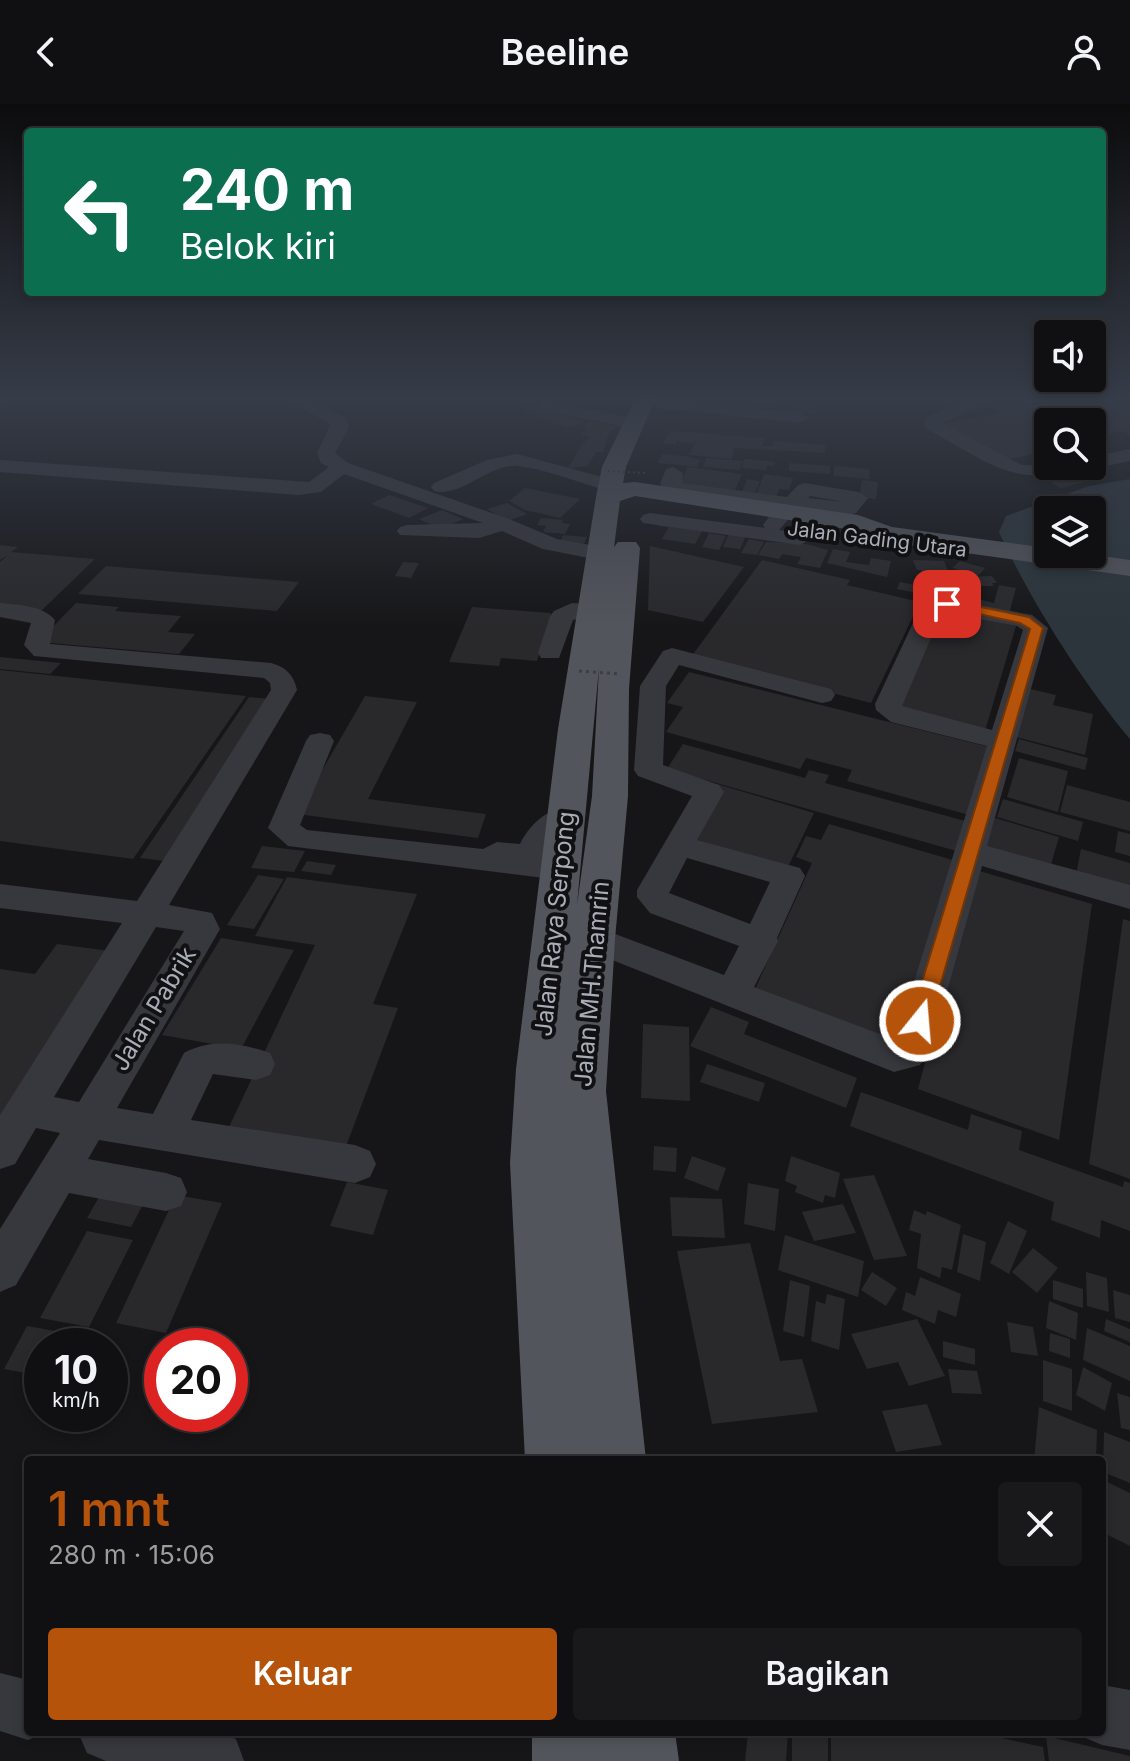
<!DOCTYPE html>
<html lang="id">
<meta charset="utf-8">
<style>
body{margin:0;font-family:Inter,sans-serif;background:#19191b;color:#f1f3f6;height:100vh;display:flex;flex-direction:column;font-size:30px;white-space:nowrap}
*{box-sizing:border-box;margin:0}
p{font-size:26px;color:#9c9d9f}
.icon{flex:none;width:44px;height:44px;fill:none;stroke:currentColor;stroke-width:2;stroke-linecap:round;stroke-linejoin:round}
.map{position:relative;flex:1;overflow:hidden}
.drawer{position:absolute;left:24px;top:1352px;width:1082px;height:280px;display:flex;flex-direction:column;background:#101012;border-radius:8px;box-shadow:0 4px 12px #0003,0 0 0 2px #303032}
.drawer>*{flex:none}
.top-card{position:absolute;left:24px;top:24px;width:1082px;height:168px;border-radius:8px;box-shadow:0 4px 12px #0003,0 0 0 2px #303032;background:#0b6e4f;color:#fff;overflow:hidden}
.buttons{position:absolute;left:1034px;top:216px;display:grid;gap:16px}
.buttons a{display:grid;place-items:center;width:72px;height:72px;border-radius:8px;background:#101012;box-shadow:0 4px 12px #0003,0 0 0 2px #303032;font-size:40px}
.speed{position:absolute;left:24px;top:1224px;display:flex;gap:16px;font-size:40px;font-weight:700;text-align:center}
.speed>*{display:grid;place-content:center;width:104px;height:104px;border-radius:50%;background:#101012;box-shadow:0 4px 12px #0003,0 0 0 2px #303032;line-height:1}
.speed small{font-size:20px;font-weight:400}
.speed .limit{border:12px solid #d22;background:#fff;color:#111}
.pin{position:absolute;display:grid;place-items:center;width:68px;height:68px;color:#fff;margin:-34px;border-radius:16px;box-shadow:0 4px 12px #0006}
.me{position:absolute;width:88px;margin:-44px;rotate:17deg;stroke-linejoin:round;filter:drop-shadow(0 0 6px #0008)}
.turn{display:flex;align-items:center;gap:28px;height:168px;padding:0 24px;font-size:36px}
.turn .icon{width:104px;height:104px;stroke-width:2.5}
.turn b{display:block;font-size:56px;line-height:68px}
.round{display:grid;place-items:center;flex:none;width:84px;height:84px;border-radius:8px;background:#19191b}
.summary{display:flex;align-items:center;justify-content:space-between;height:136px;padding:0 24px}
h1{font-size:48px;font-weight:600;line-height:60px;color:#b45309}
.button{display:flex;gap:16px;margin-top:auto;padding:16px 24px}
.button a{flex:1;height:92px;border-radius:8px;background:#b45309;color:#fff;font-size:32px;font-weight:600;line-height:92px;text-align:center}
.button a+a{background:#19191b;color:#f1f3f6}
header{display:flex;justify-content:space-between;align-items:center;height:104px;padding:0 24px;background:#101012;font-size:36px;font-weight:600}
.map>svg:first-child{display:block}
</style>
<header><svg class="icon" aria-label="back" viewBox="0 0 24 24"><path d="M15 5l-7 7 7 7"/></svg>Beeline<svg class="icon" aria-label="person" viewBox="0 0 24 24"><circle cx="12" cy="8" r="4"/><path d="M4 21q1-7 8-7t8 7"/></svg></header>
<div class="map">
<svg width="1130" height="1657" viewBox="0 0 1130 1657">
<rect width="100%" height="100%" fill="#161618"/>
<path fill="#2c353c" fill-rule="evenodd" d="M1130,375V635C1082,578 1030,496 999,428L1006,412L1089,382ZM1048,406H1092V450H1048Z"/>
<path fill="#29292c" d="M536,293L544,295L527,303L493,294Z
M587,293H627L624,299L573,300Z
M717,293H735L734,297L753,299L751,307L713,303Z
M757,293H778L775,304L754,302Z
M791,293H816V310L790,309Z
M956,293L967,298L947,302L933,296Z
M970,293H1130V331L1121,327L1092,334V318H1048V347L1005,356L938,321L1001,309Z
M536,302L583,318L569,324L522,308Z
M590,317L617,322L609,328L603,348H596L588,362L568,364L582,341L590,333L581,330L589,324L582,323Z
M670,327L718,330L717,335L719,331L765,334L762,342H773L774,337L825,341V349L734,344L732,355L690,351L697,333L693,339L678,338L679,330L676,340L663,339Z
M662,350L685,352L700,356L697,363L658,359Z
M706,354L742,357L740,366L703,363Z
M744,355L775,358L774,362L767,361L766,366L742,364Z
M789,359L830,362V370L789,367Z
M834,362L869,365L870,375L834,372Z
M688,363L742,370L733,391L677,384Z
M764,370L793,374L789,386L779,385L775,396L755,394Z
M1076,371L1089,377L1061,384L1048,377Z
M747,375L760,377L753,395L740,393Z
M862,376L878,378L876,395L859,393Z
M525,384L580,395L560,414L525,406L509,397Z
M389,391L428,404L409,414L371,400Z
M507,399L527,410L507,417L487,405Z
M442,406L463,415L440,425L419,415Z
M541,414L563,416L562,419L570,420L565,430L543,428L546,422L537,421Z
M661,418L704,424L695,440L662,435L669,423L658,422Z
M730,427L747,429L740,445L723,443Z
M709,429L726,432L719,446L702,443Z
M563,431L587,433L584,440L560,438Z
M749,435L764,438L757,451L741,449Z
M766,438L806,440L828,446L820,464L797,460L801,453L782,450L779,455L758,451Z
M0,441L18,443L11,448L95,455L41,507L0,504V458L8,451L0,456Z
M650,442L744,463L703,518L648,506Z
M833,445L850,448L846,458L869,461L871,454L891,457L887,473L827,459Z
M762,456L850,476L847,481L920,498L871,599L691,553Z
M913,456L944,457L948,467H934L936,479L923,478L921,466H917Z
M960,457L985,464L978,472L952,464Z
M403,458L419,459L411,474L395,472Z
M106,462L299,478L277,507L78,490Z
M936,469L954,470L958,481L939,480Z
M992,472L997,479H992L994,482H973L966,473Z
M900,478L935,485L932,492L897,485Z
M939,480L975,487L971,501L933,493Z
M999,481L1016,484L1009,510L975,503L977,495L994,499Z
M76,499L119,503L115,507L181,512L168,528L195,530L179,550L38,538Z
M472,503L551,509L537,557L501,554L499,562L449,558Z
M937,505L1016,522L985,627L895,605Z
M0,553L61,559L50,570L0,565Z
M0,566L246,592L133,755L0,737Z
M689,568L989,643L969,711L847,677L852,666L806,654L800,665L666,628L683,603L667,599Z
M1022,583L1056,591L1053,601L1093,610L1085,651L1008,631Z
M365,592L417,598L368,695L486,710L478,734L297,710Z
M249,593L271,595L165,757L140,754Z
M1019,635L1088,654L1085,666L1015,647Z
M683,640L805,674L809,666L829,671L825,679L969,718L960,748L667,665Z
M1019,654L1068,667L1058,708L1007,693Z
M717,680L814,709L787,765L685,732Z
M1067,681L1130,698V727L1060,708Z
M1003,695L1083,718L1078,737L997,713Z
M995,714L1059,733L1050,764L984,744Z
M829,720L956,757L898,944L752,892L812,759L796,753L806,732L821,736Z
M1118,727L1130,730V752L1115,748Z
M262,742L305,747L294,768L251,764Z
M1081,745L1130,759V786L1076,771Z
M307,757L336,761L331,771L301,767Z
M976,766L1092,800L1059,1036L918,985Z
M258,771L284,775L254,825L227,821Z
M287,773L417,790L373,900L398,904L345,1045L227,1027L315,841L255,832Z
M1123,815L1130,817V1075L1089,1060Z
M221,834L294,846L241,945L162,931Z
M57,840L110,847L0,1015V865L35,870Z
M711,903L749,918L744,930L857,974L846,1004L690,942Z
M643,920L689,923L690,997L641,994Z
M707,960L765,979L759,998L700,978Z
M861,988L968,1026L971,1010L1022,1027L1019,1046L1123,1083L1124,1077L1130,1079V1127L1101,1116L1100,1134L1051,1116L1054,1098L850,1022Z
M654,1042L677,1044L676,1068L653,1066Z
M692,1052L726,1064L718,1087L684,1074Z
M791,1052L840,1069L835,1094L825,1091L823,1099L795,1088L797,1082L785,1077Z
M874,1071L907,1152L874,1156L843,1075Z
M347,1078L388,1086L373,1131L330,1122Z
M748,1079L779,1085L775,1127L744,1120Z
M102,1088L145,1097L131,1123L87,1114Z
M176,1091L222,1099L166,1229L116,1219Z
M670,1093L722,1095L725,1134L672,1132Z
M843,1100L856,1129L814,1137L802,1108Z
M914,1106L926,1111L927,1107L961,1121L952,1166L942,1163L940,1174L917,1164L921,1130L909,1126Z
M1008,1117L1027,1127L1009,1170L990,1159Z
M87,1127L133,1136L89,1223L40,1214Z
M963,1130L986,1138L980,1177L957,1168Z
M785,1131L864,1157L858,1193L778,1166Z
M750,1139L780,1257L802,1255L818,1308L712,1320L677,1147Z
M1033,1144L1058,1164L1037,1189L1012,1168Z
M872,1168L897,1184L886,1202L861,1186Z
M1086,1168L1107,1174L1109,1208L1087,1202Z
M920,1173L961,1190L956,1213L938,1206L935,1220L902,1206L906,1188L915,1192Z
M790,1176L810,1182L804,1233L783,1227Z
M1053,1176L1083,1185V1204L1053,1195Z
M1113,1186L1130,1191V1218L1115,1214Z
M827,1190L845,1195L839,1246L811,1237L816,1197L825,1200Z
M1049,1197L1078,1209L1076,1236L1046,1224Z
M917,1215L945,1272L909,1282L898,1258L867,1265L851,1230Z
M1106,1215L1130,1225V1238L1104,1227Z
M1007,1218L1033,1223L1038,1252L1011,1248Z
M27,1222L66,1229L59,1242H42V1272L4,1265Z
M1087,1224L1130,1242V1277L1083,1256Z
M1050,1229L1070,1235V1254L1049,1247Z
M943,1237L975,1245V1261L943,1253Z
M1043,1256L1072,1265V1307L1043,1297Z
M1083,1263L1112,1279L1105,1307L1076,1291Z
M948,1265L977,1267L982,1290L952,1289Z
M1117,1289L1130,1293V1326L1121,1324Z
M927,1300L942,1341L896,1348L882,1307Z
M1039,1303L1097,1326L1096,1356H1034Z
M1104,1328L1130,1338V1379L1103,1368Z
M1105,1377L1130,1389V1442L1102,1428Z
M748,1628H788L786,1657H745Z
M792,1628H828V1657H792Z
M831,1628H974L1043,1643L1045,1657H831Z
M1046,1632L1130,1652V1657H1049Z"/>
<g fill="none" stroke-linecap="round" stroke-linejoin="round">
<path fill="#37383d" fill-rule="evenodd" d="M0,293H14L0,302Z
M282,293H304L345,313L349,323L335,349L348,359L509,415L557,435L607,444L610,449L599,456L543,445L502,427L479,434L400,431L397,427L400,423L407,421L483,419L344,370L321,388L298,391L0,368V356L309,378L329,363L321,359L317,349L331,320Z
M957,293H975L982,301L942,319L1022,361L1092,362V353L1130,345V357L1092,365L1085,363L1083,366C1011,384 987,357 927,325L924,321L928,312L962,300Z
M662,295L800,309L809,314L800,319L656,304L654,300L656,296Z
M546,297L632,314L641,319L632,324L540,306L538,302L540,298Z
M517,350L617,377L620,381L610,387C580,380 548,365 518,362C489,359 462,394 434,387L431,383L434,379L487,356Z
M673,363L683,369L682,379L787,393L798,381L805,379L858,388L868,394L856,409L849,411L798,404L779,426L808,430L811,435L800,441L643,419L640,415L643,411L650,409L765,424L763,421L776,403L670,388L660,380L666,365ZM810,392L844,398L808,394Z
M937,493L1032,511L1048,524L987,742L1130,781V805L982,762L931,945L920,961L894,968L582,844L577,835L582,826L594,822L724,871L739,842L650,809L637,793V786L692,692L638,672L634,666L640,582L663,547L672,544L831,585L835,591L831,597L822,599L679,561L666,582L663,661L719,681L724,688L697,736L800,764L805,772L777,834L778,837L754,883L896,936L987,642L891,618L876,606L875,600L921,502L925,497ZM942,508L1017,522L1023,526L992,626L902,602ZM687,754L770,778L750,820L669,789Z
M0,499C19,501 42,501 55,516L50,540L271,559C286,563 294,571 297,586L169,801L212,809L220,825L117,1004L153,1010L184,949C211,934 241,939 270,949L275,960L270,971L256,976L213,970L191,1016L355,1041L370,1047L376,1060L370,1073L355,1079L99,1036L88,1055L166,1069L181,1074L187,1088L181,1102L166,1107L69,1089L16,1181L0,1188V1125L60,1029L36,1024L15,1060L0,1065V1011L122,819L0,804V780L137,797L271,586L270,579L264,574L34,552L24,541L31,519L0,513ZM156,823L184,827L79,998L54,993Z
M572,499L600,501L604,506L600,511L573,516L559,554H541L538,549L550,512L554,507Z
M320,629L330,631L334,637L300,721L307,726L483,745L497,738L520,740C531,718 552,699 578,706L582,713L578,720L554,732L545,752L571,757L576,765L571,773L560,776L288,742L268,724L306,637L310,631Z
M0,1569L28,1576V1628H46L28,1636L0,1627Z
M1102,1581L1130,1586V1646L1102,1641L1081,1632L1079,1628H1102Z
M78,1628H217L236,1635L244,1657H106L87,1649Z"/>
<path fill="#53555c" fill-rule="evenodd" d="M636,293H656L626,363L623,379L635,378L858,411L892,423L1048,444V450H1088L1130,456V472L887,438L853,426L635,392L620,397L614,443L618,438H636L640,444L629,585L628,692L615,835L606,987L646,1356H525L510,1059L516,965L558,625L596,393L602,363ZM599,564L592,692L577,801Z
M532,1628H675L679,1657H532Z"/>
<path stroke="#3d3f44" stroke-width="2" stroke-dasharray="2 3" stroke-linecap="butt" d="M608,367L645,369"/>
<path stroke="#3d3f44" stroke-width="3" stroke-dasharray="3 4" stroke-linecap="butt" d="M579,567L621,570"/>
</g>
<linearGradient id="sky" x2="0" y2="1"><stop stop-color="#0c0c0d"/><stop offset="0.56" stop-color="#363c48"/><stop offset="1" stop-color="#363c48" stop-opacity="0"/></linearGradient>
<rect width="1130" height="525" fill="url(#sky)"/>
<path fill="#b45309" stroke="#753606" stroke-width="2" d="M947,496L1029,513L1043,524L930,917L927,922H913L910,917L1030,525L1020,519L942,502V497Z"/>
<g text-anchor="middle" stroke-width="8" stroke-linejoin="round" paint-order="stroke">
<g font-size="20" fill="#a8adb8" stroke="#111113">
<text transform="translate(877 435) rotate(7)" y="7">Jalan Gading Utara</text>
</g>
<g font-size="24" fill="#a8adb8" stroke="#111113">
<text transform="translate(555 820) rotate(-84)" y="8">Jalan Raya Serpong</text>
<text transform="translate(592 880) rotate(-85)" y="8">Jalan MH.Thamrin</text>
<text transform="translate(154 905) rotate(-59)" y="8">Jalan Pabrik</text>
</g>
</g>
</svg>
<div class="buttons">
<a><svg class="icon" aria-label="sound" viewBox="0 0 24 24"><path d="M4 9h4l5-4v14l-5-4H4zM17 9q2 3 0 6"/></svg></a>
<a><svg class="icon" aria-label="search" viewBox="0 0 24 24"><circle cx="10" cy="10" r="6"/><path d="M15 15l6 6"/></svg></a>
<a><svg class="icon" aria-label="layers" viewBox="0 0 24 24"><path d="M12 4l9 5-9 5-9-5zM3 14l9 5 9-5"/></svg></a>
</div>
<div class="speed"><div>10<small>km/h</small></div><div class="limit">20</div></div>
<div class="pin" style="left:947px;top:500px;background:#d93025"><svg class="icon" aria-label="arrive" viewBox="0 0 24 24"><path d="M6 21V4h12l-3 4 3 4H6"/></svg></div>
<svg class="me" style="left:920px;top:917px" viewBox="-20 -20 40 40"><circle r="17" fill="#b45309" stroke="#fff" stroke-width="3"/><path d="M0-11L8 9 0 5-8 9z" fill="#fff"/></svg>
<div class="top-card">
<div class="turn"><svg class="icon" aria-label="left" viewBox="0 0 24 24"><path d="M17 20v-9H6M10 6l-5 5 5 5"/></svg><div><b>240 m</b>Belok kiri</div></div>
</div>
<section class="drawer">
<div class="summary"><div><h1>1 mnt</h1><p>280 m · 15:06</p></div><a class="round"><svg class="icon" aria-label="close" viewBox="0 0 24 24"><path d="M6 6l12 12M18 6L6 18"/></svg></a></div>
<div class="button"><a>Keluar</a><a>Bagikan</a></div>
</section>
</div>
